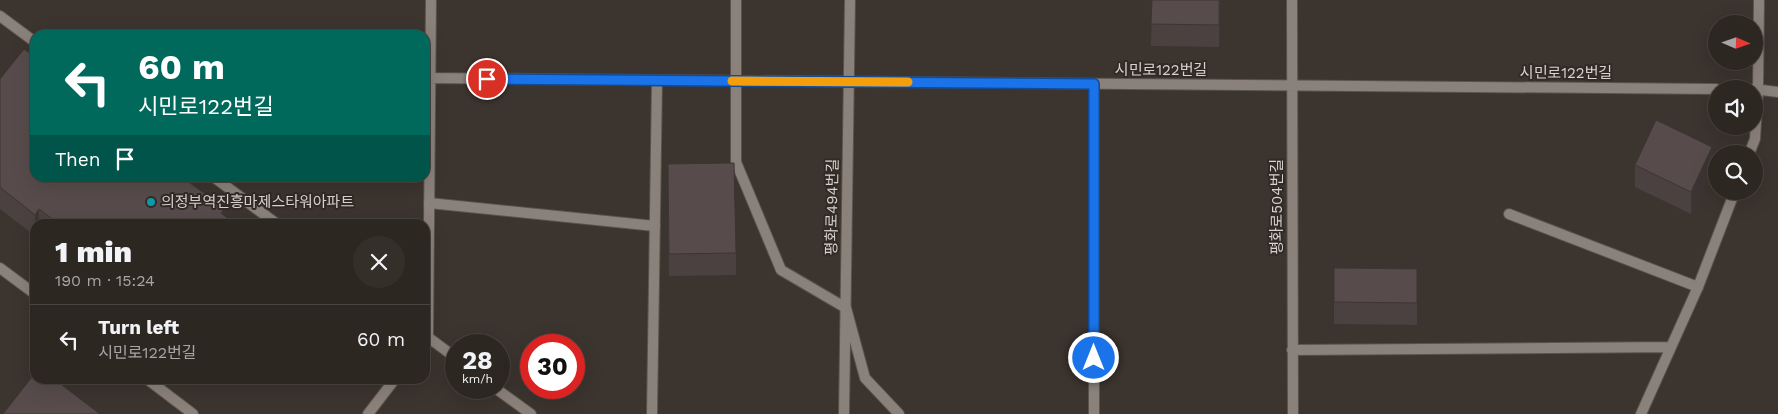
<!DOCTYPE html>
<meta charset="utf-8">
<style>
body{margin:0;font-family:"Work Sans","Noto Sans KR",sans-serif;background:#352f2a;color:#f1f3f6;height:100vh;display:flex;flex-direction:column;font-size:19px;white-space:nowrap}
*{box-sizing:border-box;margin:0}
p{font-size:16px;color:#a7a5a5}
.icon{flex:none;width:28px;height:28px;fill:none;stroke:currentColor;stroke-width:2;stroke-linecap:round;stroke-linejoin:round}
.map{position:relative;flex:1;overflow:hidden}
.details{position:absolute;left:30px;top:219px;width:400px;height:165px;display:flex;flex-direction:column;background:#2d2722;border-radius:15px;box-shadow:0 5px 20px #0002,0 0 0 1px #484440}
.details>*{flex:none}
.top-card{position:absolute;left:30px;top:30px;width:400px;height:152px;border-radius:15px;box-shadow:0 5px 20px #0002,0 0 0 1px #484440;background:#00695c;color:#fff;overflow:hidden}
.needle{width:32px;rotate:92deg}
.controls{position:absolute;left:1708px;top:15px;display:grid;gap:10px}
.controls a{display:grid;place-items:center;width:55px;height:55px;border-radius:50%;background:#2d2722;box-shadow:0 5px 20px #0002,0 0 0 1px #484440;font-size:25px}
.speed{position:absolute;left:445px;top:334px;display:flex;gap:10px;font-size:25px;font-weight:700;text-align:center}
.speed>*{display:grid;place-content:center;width:65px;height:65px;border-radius:50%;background:#2d2722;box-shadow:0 5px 20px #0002,0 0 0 1px #484440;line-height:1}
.speed small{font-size:12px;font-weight:400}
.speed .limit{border:8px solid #d22;background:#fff;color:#111}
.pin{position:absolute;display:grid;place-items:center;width:42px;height:42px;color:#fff;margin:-21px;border:2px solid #fff;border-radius:50%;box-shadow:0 1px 5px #0007}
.me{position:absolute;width:55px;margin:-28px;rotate:0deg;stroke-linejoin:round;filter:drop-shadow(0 0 4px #0008)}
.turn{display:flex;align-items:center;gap:18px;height:105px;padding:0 25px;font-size:22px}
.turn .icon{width:65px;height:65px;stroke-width:2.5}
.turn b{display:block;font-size:35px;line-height:42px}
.then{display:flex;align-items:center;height:48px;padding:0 25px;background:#0003;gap:10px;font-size:19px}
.round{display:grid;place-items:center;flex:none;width:52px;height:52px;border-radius:26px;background:#352f2a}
.overview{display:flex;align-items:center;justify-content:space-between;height:85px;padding:0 25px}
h1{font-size:30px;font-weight:800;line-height:38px}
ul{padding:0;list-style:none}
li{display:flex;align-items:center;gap:15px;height:70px;padding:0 25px;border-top:1px solid #484440}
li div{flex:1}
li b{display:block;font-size:19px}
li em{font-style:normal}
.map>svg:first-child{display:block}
</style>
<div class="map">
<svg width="1778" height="414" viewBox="0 0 1778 414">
<rect width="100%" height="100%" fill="#3c342e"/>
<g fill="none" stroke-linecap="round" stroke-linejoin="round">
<g stroke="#59534e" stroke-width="12">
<path id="lane" d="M736,0V162L781,270L846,308L865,378L899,414
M429,203L655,226
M1509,214L1698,287"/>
</g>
<g stroke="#59534e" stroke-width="12">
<path id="street" d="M1292,0L1293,414
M0,16L35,42
M425,78L1716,89
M1754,89L1778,92
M1749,154L1755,139L1758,89L1759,0
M215,178L277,224
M0,268L35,294
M425,335L456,358
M425,341L428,337L431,0
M1292,350L1671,347
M147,379L193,414
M495,388L531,414
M368,414L395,379
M652,414L657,81
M844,414L850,0
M1094,414V84
M1641,414L1698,287L1735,191"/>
</g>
<use href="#lane" stroke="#8a817a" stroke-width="10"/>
<use href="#street" stroke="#8a817a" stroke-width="10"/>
</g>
<path fill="#4b4140" d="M1152,0H1220L1219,47L1151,46Z
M0,79L35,178L225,216L230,224H35V236L0,209Z
M1635,165L1712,169L1691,214L1635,187Z
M668,186L736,253V275L669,276Z
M1334,268L1417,269V325L1334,324Z"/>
<path fill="#3d3534" d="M1712,147V169L1691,214V192Z
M225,208V224L221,213Z
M39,209V224H35V215Z"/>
<path fill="#574c4b" stroke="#3d3534" d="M1152,0H1219V25L1151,24Z
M24,49L35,57V178H183L225,208L221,213L230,220L228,224H59L39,209L35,215L0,187V79Z
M1656,120L1712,147L1691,192L1635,165Z
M734,163L736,253L669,254L668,164Z
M1334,268L1417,269V303L1334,302Z
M35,373V379H54L100,414H3Z"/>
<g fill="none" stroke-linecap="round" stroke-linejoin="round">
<g stroke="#114b97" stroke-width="12">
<path id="route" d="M487,79L1094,84V358"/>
</g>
<use href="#route" stroke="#1a73e8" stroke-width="9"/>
<path stroke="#f59e0b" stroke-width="9" d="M732,81L908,82"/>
</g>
<circle fill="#0f9aa8" stroke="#322a25" stroke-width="2" cx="151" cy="202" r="5"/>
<g text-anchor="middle" stroke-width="4" stroke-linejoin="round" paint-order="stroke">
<g font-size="15" fill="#d7d2ce" stroke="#322a25">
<text x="1161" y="75">시민로122번길</text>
<text x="1566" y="78">시민로122번길</text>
<text transform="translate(832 207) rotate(-89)" y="5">평화로494번길</text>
<text transform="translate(1277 207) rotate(-90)" y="5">평화로504번길</text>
</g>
<g font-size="15" fill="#d7d2ce" stroke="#322a25" text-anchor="start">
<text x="161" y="207">의정부역진흥마제스타워아파트</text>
</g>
</g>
</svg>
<div class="controls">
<a><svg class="needle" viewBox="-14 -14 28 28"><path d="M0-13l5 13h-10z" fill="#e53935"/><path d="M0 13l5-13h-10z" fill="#a7a5a5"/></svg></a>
<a><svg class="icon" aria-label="sound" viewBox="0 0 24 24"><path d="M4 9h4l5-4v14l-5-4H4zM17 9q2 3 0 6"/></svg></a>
<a><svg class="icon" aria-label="search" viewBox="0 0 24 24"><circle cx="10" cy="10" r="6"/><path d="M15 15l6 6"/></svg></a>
</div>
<div class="speed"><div>28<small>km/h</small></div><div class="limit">30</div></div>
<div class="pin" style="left:487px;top:79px;background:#d93025"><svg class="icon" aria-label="arrive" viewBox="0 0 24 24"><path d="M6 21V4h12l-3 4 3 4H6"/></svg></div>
<svg class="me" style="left:1094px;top:358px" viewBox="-20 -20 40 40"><circle r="17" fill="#1a73e8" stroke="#fff" stroke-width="3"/><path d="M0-11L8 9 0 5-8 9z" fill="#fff"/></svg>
<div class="top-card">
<div class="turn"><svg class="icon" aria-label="left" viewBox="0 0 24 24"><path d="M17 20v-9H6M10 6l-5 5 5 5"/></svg><div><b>60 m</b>시민로122번길</div></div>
<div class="then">Then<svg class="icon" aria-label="arrive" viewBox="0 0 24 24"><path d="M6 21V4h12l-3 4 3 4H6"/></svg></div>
</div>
<section class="details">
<div class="overview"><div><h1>1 min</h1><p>190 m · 15:24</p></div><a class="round"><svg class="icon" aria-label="close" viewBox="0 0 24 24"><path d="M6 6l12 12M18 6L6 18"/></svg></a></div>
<ul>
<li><svg class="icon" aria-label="left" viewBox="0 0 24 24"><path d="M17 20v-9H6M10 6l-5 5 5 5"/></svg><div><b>Turn left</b><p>시민로122번길</p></div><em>60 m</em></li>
</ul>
</section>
</div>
